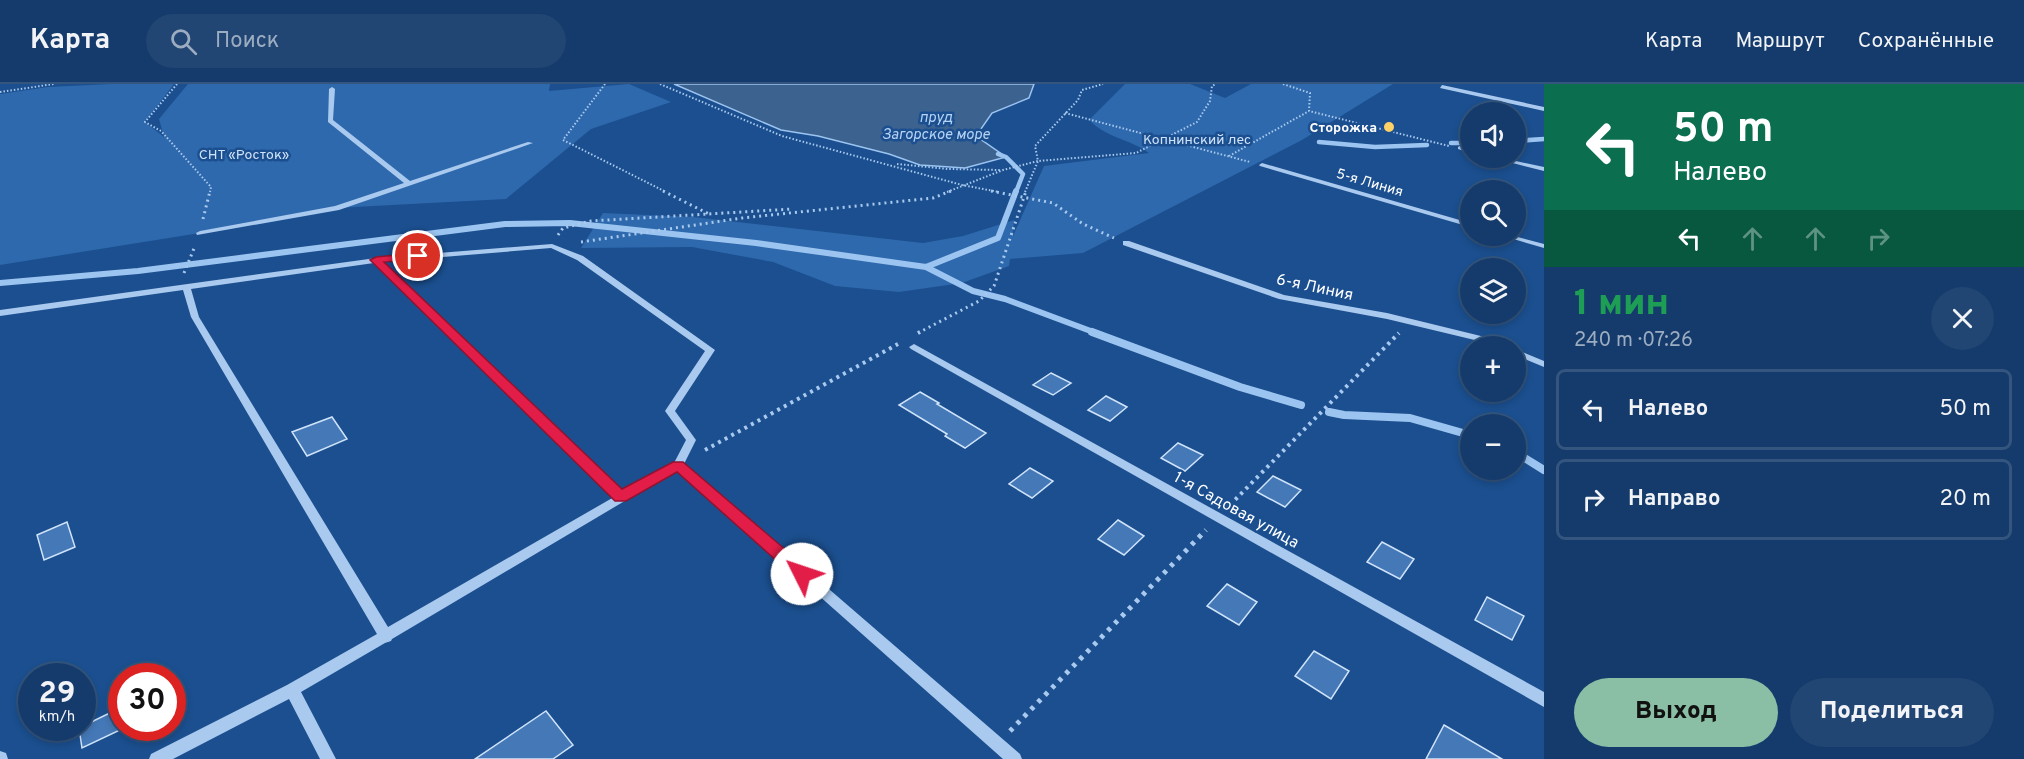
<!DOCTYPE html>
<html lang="ru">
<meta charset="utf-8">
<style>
body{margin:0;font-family:Overpass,sans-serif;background:#214673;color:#f1f3f6;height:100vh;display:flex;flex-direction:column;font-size:22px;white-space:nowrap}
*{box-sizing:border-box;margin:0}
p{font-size:20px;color:#9dadc1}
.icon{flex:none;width:33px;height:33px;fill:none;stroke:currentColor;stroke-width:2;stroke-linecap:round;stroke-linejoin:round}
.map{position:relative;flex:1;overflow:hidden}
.drawer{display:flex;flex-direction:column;background:#143b6b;width:480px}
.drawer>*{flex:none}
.guide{background:#0b6e4f;color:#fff;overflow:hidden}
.fabs{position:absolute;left:1460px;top:18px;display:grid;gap:12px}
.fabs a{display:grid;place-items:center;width:66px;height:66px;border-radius:50%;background:#143b6b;box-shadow:0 3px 9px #0003,0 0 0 2px #33557e;font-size:30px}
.speed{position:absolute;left:18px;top:579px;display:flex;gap:12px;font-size:30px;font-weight:700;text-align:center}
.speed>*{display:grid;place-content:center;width:78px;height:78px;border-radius:50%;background:#143b6b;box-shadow:0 3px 9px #0003,0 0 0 2px #33557e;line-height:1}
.speed small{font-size:15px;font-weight:400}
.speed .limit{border:9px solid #d22;background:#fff;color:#111}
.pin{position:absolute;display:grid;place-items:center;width:51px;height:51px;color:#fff;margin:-26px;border:3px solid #fff;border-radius:50%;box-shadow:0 2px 6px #0007}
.me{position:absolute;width:66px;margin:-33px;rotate:311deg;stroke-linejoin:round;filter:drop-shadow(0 0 4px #0008)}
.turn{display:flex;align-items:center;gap:21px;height:126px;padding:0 30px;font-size:27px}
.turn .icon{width:78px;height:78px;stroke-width:2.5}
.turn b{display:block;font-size:42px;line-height:51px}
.lanes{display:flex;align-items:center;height:57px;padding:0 30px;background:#0003;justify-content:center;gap:30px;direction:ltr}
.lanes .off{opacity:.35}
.round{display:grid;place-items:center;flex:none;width:63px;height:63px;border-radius:32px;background:#214673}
.overview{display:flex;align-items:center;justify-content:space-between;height:102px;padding:0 30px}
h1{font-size:36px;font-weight:800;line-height:45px;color:#1e9e55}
.action{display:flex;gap:12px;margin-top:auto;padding:12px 30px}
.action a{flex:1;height:69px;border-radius:36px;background:#8abfa5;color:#111;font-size:24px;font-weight:800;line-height:69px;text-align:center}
.action a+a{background:#214673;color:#f1f3f6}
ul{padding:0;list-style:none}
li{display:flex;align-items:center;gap:18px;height:81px;margin:0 12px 9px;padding:0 18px;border:3px solid #33557e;border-radius:9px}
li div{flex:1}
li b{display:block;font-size:22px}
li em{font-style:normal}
header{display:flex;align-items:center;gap:36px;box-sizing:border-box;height:84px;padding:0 30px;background:#143b6b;border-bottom:2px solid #33557e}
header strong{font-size:28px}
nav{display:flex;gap:33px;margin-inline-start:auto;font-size:21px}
.search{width:420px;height:54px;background:#214673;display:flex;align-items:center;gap:15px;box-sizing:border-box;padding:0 21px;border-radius:33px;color:#9dadc1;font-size:22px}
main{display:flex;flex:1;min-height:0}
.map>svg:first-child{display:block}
</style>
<header>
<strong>Карта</strong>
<div class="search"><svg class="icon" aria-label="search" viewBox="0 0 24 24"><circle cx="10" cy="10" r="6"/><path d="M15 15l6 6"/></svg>Поиск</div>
<nav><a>Карта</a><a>Маршрут</a><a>Сохранённые</a></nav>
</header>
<main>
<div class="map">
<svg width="1544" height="675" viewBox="0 0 1544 675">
<rect width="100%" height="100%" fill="#1b4f8f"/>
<path fill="#2e69ad" d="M111,0H174L145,38L164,53L159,35L188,0H550L549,7L629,0L671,18L591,45L506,115L336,124L200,149L0,181V10L48,3Z
M1125,0H1190L1225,14L1251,0H1393L1302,56L1083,169L1010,175L1009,182L962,199L899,208L835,202L773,178L692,163L581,164L603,129L693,133L923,159L963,152L1014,136L1013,152L1044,82L1149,69C1128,54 1108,55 1089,36Z"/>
<path fill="#3c6290" stroke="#9cc4f0" stroke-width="1.5" d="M674,0H1034L1029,14L992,29L976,52L1006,73L965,84L920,81L889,70L818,52L781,46Z"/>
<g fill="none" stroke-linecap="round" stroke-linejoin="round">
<path stroke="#9cc4f0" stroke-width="4.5" d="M1515,57L1544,55
M1319,58L1375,63L1427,61
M1451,59H1470
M998,70L1006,73L1023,90L1016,108"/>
<path stroke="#9cc4f0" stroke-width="6" d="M926,183L973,207L1005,215L1096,249
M0,199L138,187L505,140L570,139L756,159L926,183L998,154L1016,107"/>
<path stroke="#9cc4f0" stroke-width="8" d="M1092,248L1240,303L1301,321
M1329,328L1344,331L1410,334L1470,351
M1515,368L1544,386"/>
</g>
<path fill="#4478b7" stroke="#cfe3fa" stroke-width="1.5" d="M1051,289L1071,299L1053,311L1033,301Z
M920,308L939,319L937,320L986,349L965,364L945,352L947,350L899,321Z
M1106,312L1127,323L1110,337L1088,326Z
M332,333L347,355L307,372L292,348Z
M1178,359L1203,371L1185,387L1161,374Z
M1030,384L1053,397L1032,414L1009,400Z
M1273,392L1301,406L1285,423L1257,408Z
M1118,436L1144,452L1124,471L1098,455Z
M67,438L75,463L44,476L37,451Z
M1382,458L1414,475L1400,495L1367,478Z
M1227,500L1257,518L1239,541L1207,522Z
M1487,513L1524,532L1512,556L1475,536Z
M1314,567L1349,587L1331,615L1295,592Z
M122,623V645L82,664L79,644Z
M546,627L573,661L553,675H475Z
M1444,641L1502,675H1426Z"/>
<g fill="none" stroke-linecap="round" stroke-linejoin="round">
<path stroke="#a9c9ee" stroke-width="2" stroke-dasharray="1.5 2" stroke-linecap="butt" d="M177,0L145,38L161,47L211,103L210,108
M605,0L563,56L666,108
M660,0L782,52L962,101L999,108
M1283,0L1310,9L1309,27L1449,62
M0,8L54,0
M1065,29L1250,78
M1229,72L1309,27
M897,80L948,85L1000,86
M947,108L1003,86L1038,77L1035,62L1078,16L1082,6L1103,0
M1025,108L1038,77L1136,69L1197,38L1210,17L1212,2L1216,0"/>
<path stroke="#a9c9ee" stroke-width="3" stroke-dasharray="2 4" stroke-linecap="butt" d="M663,107L709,130
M991,107L1053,119L1083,140L1114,154
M203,135L210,107
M558,151L563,144L591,137L792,125
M581,158L742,134L933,114L951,107
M184,189L195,162
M918,249L979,217L994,202L1026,107"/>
<path stroke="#a9c9ee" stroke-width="4" stroke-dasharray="3 4.5" stroke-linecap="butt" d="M918,249L920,248
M705,366L898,260
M1230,421L1399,249"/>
<path stroke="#a9c9ee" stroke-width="5" stroke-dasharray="4 6" stroke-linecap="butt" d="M1010,647L1206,446"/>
<path fill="#a9c9ee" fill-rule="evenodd" d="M1442,1L1544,23V27L1440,4Z
M332,3L335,5L333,36L410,97L528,58L533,59L339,126L197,151L196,149L200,147L335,122L404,99L328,38L329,5Z
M1460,62L1470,65V69L1458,65V63Z
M1493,74H1502L1544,83V87Z
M1262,79L1470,139V143L1260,82L1259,81Z
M1503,152H1514L1544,160V164Z
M1123,157H1129L1284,211L1387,229L1489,254L1507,262H1495L1483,258L1387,235L1279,215L1123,161Z
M552,160L583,172L715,266L675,327L696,356L684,380L1020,670L1022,675H1003L677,386L392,555L391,557L385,559L301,608L336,675H320L289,615L173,675H149L151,670L287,601L377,550L191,233L183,206L0,232V226L376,174ZM551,164L577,176L705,267L665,327L686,356L674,379L623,408L383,178ZM374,179L614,413L388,543L199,233L191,205Z
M914,260L1544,608V623L911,265L909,263Z
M1515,265L1544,277V283L1515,271Z
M0,667L6,669L8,675H0Z"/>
</g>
<path fill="#e11d48" stroke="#92132f" stroke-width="1.5" d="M418,169L422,170V175L384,178L622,405L673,378H683L808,485L810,490L808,494L802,496L796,494L677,388L626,417H615L370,176L376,173Z"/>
<circle fill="#ffd166" stroke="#1b4f8f" stroke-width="2" cx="1389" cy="43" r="6"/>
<g text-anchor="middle" stroke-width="5" stroke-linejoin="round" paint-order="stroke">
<g font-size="14" font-weight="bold" fill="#fff" stroke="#1b4f8f" text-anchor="end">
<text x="1377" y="48">Сторожка</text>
</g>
<g font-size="14" fill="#cfe3fa" stroke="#1b4f8f">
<text x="1197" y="60">Копнинский лес</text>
<text x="244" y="75">СНТ «Росток»</text>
</g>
<g font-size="14" fill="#fff" stroke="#1b4f8f">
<text transform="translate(1370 98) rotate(16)" y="5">5-я Линия</text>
</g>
<g font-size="15" font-style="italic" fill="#b5d3f5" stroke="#1b4f8f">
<text x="936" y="38">пруд<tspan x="936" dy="17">Загорское море</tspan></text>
</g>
<g font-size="16" fill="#fff" stroke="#1b4f8f">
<text transform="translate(1315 202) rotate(12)" y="6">6-я Линия</text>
<text transform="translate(1237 425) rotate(29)" y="6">1-я Садовая улица</text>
</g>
</g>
</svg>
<div class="fabs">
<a><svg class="icon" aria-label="sound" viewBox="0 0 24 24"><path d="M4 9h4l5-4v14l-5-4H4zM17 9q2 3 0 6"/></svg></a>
<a><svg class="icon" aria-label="search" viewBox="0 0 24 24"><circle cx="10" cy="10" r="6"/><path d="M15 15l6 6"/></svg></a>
<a><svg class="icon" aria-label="layers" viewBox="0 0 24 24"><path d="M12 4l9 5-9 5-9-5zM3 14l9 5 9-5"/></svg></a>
<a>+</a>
<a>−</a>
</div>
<div class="speed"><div>29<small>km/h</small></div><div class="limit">30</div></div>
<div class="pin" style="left:418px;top:172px;background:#d93025"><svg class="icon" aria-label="arrive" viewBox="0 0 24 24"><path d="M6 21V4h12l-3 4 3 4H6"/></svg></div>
<svg class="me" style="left:802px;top:490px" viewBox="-20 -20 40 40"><circle r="19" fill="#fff"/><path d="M0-13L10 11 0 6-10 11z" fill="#e11d48"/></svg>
</div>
<section class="drawer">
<div class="guide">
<div class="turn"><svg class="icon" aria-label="left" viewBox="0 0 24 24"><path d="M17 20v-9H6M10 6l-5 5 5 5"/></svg><div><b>50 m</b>Налево</div></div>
<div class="lanes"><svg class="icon" aria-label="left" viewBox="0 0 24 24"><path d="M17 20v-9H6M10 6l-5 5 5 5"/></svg><svg class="icon off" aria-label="ahead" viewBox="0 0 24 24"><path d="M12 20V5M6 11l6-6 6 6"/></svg><svg class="icon off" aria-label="ahead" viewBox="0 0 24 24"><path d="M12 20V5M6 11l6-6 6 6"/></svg><svg class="icon off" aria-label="right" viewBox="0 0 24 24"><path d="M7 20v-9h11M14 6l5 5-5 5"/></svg></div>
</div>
<div class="overview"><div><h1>1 мин</h1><p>240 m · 07:26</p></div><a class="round"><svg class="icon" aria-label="close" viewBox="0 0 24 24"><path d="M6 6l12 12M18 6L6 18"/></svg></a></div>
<ul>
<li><svg class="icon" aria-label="left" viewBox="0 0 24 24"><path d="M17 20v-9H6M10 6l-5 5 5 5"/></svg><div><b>Налево</b></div><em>50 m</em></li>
<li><svg class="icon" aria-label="right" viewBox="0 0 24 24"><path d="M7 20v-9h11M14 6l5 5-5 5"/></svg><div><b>Направо</b></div><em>20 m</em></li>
</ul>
<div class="action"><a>Выход</a><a>Поделиться</a></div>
</section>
</main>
